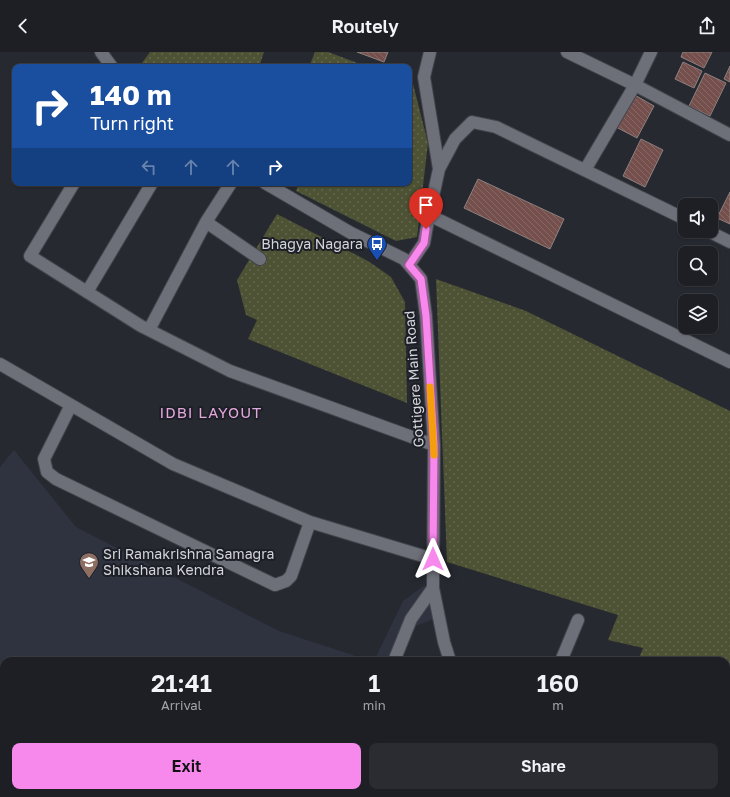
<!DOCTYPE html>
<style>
body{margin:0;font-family:"Golos Text",sans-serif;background:#2a2c32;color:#f1f3f6;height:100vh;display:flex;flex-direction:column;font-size:15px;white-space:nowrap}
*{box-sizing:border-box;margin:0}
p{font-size:13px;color:#a0a2a7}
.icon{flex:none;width:22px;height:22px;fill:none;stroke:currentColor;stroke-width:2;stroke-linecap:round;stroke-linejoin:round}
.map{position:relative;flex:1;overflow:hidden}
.side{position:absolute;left:0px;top:605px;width:730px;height:140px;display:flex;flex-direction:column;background:#1d1f25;border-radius:12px 12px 0 0;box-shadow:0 1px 3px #0004,0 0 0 1px #3b3d42}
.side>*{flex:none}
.top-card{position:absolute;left:12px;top:12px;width:400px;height:122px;border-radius:8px;box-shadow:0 1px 3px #0004,0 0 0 1px #3b3d42;background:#1a4fa0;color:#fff;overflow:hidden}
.fabs{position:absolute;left:678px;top:146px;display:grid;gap:8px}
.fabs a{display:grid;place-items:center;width:40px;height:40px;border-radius:8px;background:#1d1f25;box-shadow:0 1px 3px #0004,0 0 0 1px #3b3d42;font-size:20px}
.pin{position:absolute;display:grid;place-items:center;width:34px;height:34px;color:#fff;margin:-41px -17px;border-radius:50% 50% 50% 0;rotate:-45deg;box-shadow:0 0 4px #0007}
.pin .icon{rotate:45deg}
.me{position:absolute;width:44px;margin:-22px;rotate:0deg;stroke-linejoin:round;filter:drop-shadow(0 0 3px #0008)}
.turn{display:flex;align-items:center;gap:14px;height:84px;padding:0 12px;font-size:18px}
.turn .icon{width:52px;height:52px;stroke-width:2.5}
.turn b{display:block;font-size:28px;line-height:34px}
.lanes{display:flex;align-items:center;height:38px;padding:0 12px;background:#0003;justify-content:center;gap:20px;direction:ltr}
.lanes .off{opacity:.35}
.eta{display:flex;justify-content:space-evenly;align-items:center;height:68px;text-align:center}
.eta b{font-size:24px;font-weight:600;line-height:28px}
.primary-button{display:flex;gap:8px;margin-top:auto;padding:8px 12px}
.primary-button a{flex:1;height:46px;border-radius:8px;background:#f788ec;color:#111;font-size:16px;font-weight:600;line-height:46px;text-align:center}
.primary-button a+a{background:#2a2c32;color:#f1f3f6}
header{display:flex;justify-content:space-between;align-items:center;height:52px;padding:0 12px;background:#1d1f25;font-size:18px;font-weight:600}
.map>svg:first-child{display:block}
</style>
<header><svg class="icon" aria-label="back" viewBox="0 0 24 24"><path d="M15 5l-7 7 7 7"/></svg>Routely<svg class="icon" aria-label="share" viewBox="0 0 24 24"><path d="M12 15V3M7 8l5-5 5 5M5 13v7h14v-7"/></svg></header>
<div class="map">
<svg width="730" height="745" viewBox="0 0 730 745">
<defs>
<pattern id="grass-dots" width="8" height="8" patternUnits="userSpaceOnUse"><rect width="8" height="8" fill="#4c5233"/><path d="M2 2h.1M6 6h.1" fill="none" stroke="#656a50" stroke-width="1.8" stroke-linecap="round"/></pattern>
<pattern id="water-rules" width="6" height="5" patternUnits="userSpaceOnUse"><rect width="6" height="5" fill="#264357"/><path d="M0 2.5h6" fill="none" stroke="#455d6f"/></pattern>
<pattern id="building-back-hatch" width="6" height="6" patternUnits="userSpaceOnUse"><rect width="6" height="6" fill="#744f4c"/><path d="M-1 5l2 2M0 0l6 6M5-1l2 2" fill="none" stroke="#876765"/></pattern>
</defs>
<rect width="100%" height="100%" fill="#272931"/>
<path fill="#2f3340" d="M14,398L76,475L279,579L371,609H4V741H364L363,745H0V415Z
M425,533L433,567L416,574L399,609H374L403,549Z"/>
<path fill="url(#grass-dots)" d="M150,0H264L259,15H139Z
M315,0H328L368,15H309Z
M409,31L413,32L428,91L417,185L396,189L296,139L299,131H409Z
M277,162L368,209L391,225L405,250L407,351L248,287L257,268L246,263L237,228Z
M436,227L526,259L730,359V742L711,745H588L590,741H726V609H638L643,596L608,588L618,563L447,510Z"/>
<path fill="url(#water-rules)" d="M380,741H475L476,745H379Z"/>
<path fill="url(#building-back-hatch)" stroke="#8c817f" d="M357,0H388L384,10Z
M683,0H712L704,16L681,5Z
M683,10L702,19L694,36L675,27Z
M730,14V30L724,27Z
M705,21L726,31L710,64L689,54Z
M633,42L654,54L637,86L616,75Z
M641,87L663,98L645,135L623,124Z
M478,127L564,167L550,197L464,156Z
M730,140V172L717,166Z"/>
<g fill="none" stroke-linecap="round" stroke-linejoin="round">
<g stroke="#43454b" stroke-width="14">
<path id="minor" d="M101,0L112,15
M430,0L424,25L439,117
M567,0L635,33L730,83
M585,118L635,33L651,0
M74,131L30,204L141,274L230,319L434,393
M265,131L351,181L404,207L421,227L426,264L434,393L433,536L444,590L450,609
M429,163L730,310
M206,170L260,207
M708,179L730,190
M409,213L424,191L429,163L439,117L455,87L472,70L496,75L685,167
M87,240L152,131
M149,278L206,170L231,131
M0,312L173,412L310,470L433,507
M71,353L44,407L47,420L56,427L275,533L286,529L291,524L310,470
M394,609L411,567L433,536
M561,609L578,568
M494,741L496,745
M357,745L358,741
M506,745L507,741"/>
</g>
<use href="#minor" stroke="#6d7079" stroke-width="12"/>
</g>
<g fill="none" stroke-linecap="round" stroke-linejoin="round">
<g stroke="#a15899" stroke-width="10">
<path id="route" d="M426,177L424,191L409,213L421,227L426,264L434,393L433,507"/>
</g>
<use href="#route" stroke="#f788ec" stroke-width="7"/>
<path stroke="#f59e0b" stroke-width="7" d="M430,335L434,403"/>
</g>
<defs>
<g id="bus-pin" transform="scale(1)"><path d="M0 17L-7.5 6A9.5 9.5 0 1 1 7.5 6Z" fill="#1a4fb4" stroke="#1d1f27"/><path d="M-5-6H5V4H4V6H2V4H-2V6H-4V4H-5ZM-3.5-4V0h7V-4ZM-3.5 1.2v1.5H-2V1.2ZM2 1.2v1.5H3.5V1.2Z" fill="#fff"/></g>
<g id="school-pin" transform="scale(1)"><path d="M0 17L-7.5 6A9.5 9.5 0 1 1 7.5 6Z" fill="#8d6e63" stroke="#1d1f27"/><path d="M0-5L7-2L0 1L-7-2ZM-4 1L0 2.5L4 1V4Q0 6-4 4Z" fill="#fff"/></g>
</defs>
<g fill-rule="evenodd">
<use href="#bus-pin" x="377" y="192"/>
<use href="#school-pin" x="89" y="510"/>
</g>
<g text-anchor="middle" stroke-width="4" stroke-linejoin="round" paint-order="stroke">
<g font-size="14" fill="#d4d5da" stroke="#1d1f27" text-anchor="end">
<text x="363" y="197">Bhagya Nagara</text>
<text x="103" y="507" text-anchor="start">Sri Ramakrishna Samagra<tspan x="103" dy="16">Shikshana Kendra</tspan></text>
</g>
<g font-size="14" fill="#d4d5da" stroke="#1d1f27">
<text transform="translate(414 327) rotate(-94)" y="5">Gottigere Main Road</text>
</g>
<g font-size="15" letter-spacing="1" fill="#e4a7dc" stroke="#1d1f27">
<text x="211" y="366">IDBI LAYOUT</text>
</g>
</g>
</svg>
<div class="fabs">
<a><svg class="icon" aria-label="sound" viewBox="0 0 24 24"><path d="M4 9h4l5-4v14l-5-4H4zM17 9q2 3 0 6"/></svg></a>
<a><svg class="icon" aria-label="search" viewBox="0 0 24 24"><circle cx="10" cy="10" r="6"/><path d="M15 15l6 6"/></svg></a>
<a><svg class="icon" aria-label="layers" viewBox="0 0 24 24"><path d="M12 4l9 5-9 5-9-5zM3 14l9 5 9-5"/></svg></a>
</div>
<div class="pin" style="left:426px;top:177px;background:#d93025"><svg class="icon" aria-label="arrive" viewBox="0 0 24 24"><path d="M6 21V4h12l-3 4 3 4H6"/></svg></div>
<svg class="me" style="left:433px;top:507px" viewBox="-20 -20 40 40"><path d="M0-17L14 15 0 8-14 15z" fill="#f788ec" stroke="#fff" stroke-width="4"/></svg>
<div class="top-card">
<div class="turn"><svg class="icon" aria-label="right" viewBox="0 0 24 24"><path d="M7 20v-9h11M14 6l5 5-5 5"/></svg><div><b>140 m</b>Turn right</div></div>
<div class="lanes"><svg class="icon off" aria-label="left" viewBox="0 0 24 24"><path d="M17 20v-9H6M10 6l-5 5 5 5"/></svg><svg class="icon off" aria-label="ahead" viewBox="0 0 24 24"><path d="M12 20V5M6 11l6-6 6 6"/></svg><svg class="icon off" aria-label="ahead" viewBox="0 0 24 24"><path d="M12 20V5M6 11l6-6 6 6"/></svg><svg class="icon" aria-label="right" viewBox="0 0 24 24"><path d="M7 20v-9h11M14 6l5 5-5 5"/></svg></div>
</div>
<section class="side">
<div class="eta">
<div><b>21:41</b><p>Arrival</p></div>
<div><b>1</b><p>min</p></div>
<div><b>160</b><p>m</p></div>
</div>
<div class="primary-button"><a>Exit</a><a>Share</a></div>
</section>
</div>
